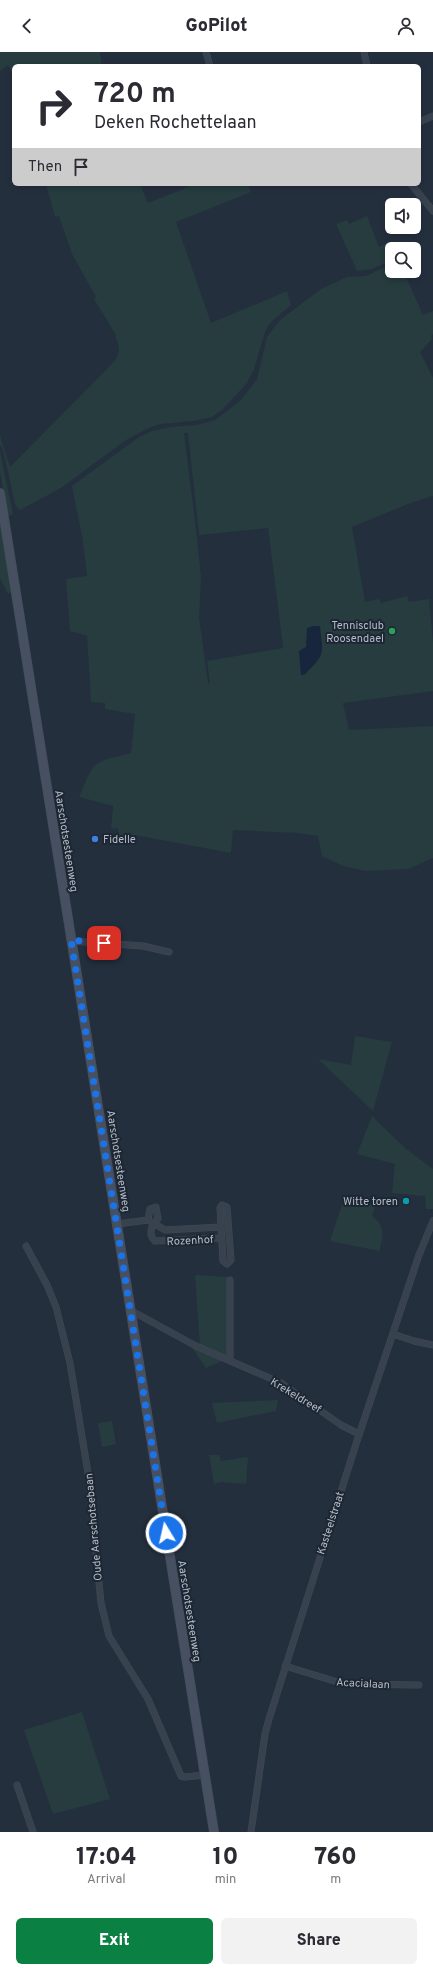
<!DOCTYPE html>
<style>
body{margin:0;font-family:Overpass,sans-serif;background:#f2f2f3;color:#2b2b33;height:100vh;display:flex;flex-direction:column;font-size:15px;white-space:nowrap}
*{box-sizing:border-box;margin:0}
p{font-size:13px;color:#7c7c81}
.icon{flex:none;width:22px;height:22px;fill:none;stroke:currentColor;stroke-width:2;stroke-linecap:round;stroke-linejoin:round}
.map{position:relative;height:1780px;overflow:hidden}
.drawer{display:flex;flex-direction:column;background:#fff;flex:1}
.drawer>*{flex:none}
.top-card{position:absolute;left:12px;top:12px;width:409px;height:122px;border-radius:6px;box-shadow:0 2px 6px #0003;background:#fff;color:#2b2b33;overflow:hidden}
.tools{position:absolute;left:385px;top:146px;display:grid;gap:8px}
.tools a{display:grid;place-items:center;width:36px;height:36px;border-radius:6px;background:#fff;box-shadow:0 2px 6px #0003;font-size:20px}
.pin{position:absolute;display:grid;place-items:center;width:34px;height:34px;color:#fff;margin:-17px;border-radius:8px;box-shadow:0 2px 6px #0006}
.me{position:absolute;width:44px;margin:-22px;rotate:351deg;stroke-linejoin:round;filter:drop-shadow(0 0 3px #0008)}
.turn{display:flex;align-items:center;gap:14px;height:84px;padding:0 16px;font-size:18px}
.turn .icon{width:52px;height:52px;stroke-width:2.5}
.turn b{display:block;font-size:28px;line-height:34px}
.then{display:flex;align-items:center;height:38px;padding:0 16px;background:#0003;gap:8px;font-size:15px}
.eta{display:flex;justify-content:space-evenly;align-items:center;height:68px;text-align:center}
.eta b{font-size:24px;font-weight:800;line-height:28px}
.button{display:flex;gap:8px;margin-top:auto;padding:8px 16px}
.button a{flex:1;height:46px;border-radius:6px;background:#0b8043;color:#fff;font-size:16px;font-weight:800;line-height:46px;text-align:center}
.button a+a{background:#f2f2f3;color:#2b2b33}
header{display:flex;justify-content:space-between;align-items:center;height:52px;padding:0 16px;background:#fff;font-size:18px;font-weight:800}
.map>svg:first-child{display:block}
</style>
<header><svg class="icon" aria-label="back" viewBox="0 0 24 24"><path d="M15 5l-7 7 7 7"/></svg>GoPilot<svg class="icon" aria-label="person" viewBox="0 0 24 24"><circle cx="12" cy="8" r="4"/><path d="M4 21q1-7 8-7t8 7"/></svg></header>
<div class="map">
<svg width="433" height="1780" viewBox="0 0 433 1780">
<rect width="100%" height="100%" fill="#242f3e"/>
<path fill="#263c3f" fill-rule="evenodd" d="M0,0H100L102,14H14V25L8,13L0,19Z
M46,132H140L148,151L196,132H248L251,140L176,170L211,271L287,239L291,253L270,271L265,280L254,317L247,331L223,357L212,365L194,369L160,372L151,375L126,388L61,436L20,458L18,457L15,452L3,397L0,393V384L10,415L108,316C119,304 122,300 115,284L116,283L94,247L96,245L72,202L59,164L55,165Z
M367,164L379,195L387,191L392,201V208L372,217L357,219L336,172L347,168L349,172Z
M392,212V219H403L423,263L433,259V282L431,283L432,287L420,300L433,326V444L413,450L352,475L365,550L379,547L381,551L407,544L409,550L429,547L433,591V639L343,651L349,678L433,674V806L408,817L366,819L343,814L322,804L318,784L298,781L233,778L231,801L135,783L134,794L119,784L118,776L111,777L113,754L79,745C95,707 92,711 131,701L135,662L105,657V651L91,650L87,584L70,579L66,527L87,524L82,484L72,434L139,385L152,379L170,375L197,373L215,368L226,360L242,347L257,327L267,285L280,268L321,237L347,225L366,224ZM184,381H188L199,483L268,476L283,596L207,609L210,631H208L199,565L201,526L197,486Z
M0,400L13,462L7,465L0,419Z
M0,470L12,539L8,542L0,526Z
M355,984L392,990L373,1059L318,1007L351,1013Z
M372,1064L405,1096L433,1117V1157H426L425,1144L392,1141L395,1112L357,1102Z
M345,1144L375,1154L372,1164C385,1173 384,1185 379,1199L330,1189Z
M195,1223L227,1225L228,1306L200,1294Z
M190,1293L224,1308L206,1316Z
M278,1348L276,1359L217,1371L212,1351Z
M112,1369L116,1392L102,1395L98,1371Z
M209,1403H219L221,1409L248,1405L246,1432L221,1430L214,1432Z
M82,1660L110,1747L53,1762L24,1678Z"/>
<path fill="#17263c" d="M313,574H320C322,598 327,601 308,619C305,622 306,623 301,623L299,599L306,595L307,576Z"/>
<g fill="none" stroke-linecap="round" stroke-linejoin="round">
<g stroke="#414a57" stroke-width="7">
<path id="street" d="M206,0L210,14
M364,0L367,14
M419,70L433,64
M411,132L433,159
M71,889L143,894L169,900
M222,1153L227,1155L231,1208L227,1212L223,1209L220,1156Z
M148,1168L150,1157L156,1155L158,1167C151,1172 148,1183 155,1189L221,1186
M117,1172L148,1168L165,1178L221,1175
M26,1194L47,1233L56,1255L70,1311L89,1427L101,1551L109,1584L148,1647L181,1724L185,1725L204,1723
M230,1228V1309
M130,1258L196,1294L281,1331L341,1373L359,1382
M393,1282L414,1289L433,1293
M285,1614L344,1632L419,1633
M17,1733L33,1780
M251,1780L265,1682L269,1667L356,1392L419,1203L433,1169"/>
</g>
<g stroke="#414a57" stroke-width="10">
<path id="secondary" d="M0,441L214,1780"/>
</g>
<use href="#street" stroke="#38414e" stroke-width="6"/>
<use href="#secondary" stroke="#465061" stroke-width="9"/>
</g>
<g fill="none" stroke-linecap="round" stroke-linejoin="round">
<path stroke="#1a73e8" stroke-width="7" stroke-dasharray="0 12.6" d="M104,891L71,888L166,1481"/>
</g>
<circle fill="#2e9e5b" stroke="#1d2633" stroke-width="1.5" cx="392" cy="579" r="4"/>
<circle fill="#3f7fe0" stroke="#1d2633" stroke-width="1.5" cx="95" cy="787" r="4"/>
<circle fill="#0f9aa8" stroke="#1d2633" stroke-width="1.5" cx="406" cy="1149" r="4"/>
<g text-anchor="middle" stroke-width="4" stroke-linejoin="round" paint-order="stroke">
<g font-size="11" fill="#b4bcc9" stroke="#1d2633" text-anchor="end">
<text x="384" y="577">Tennisclub<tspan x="384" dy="13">Roosendael</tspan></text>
<text x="103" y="791" text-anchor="start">Fidelle</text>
<text x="398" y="1153">Witte toren</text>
</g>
<g font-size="11" fill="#b4bcc9" stroke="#1d2633">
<text transform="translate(67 789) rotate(81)" y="4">Aarschotsesteenweg</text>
<text transform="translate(119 1109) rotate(81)" y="4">Aarschotsesteenweg</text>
<text transform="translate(190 1188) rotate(-3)" y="4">Rozenhof</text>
<text transform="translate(296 1343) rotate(31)" y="4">Krekeldreef</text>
<text transform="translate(330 1471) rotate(-72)" y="4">Kasteelstraat</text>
<text transform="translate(93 1475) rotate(-95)" y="4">Oude Aarschotsebaan</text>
<text transform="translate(190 1559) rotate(81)" y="4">Aarschotsesteenweg</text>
<text transform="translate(363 1631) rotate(3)" y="4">Acacialaan</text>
</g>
</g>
</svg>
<div class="tools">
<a><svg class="icon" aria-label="sound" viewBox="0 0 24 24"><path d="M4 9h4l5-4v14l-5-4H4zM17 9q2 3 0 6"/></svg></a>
<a><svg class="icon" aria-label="search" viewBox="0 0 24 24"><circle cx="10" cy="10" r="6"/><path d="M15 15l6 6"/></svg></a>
</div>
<div class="pin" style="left:104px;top:891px;background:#d93025"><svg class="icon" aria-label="arrive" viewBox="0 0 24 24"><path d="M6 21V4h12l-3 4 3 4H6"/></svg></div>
<svg class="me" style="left:166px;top:1481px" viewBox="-20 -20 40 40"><circle r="17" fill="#1a73e8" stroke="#fff" stroke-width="3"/><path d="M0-11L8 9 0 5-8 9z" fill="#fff"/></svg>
<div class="top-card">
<div class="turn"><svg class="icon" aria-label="right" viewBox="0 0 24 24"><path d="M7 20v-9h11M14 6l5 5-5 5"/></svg><div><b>720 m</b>Deken Rochettelaan</div></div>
<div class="then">Then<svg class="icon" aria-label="arrive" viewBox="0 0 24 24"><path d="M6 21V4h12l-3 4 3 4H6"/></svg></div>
</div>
</div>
<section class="drawer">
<div class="eta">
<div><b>17:04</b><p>Arrival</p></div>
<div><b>10</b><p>min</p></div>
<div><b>760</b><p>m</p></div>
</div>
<div class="button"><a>Exit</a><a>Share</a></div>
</section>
